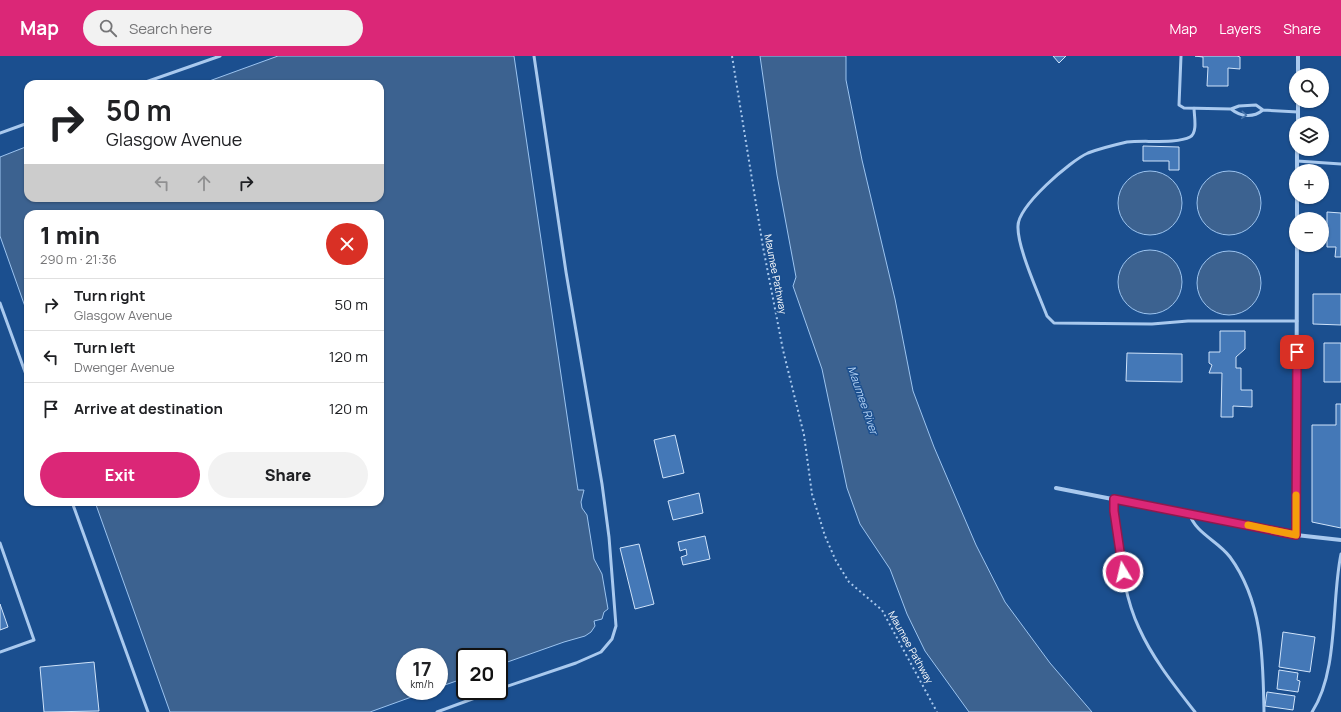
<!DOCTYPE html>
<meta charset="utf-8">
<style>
body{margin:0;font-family:Manrope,sans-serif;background:#f2f2f2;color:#202124;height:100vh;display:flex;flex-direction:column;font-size:15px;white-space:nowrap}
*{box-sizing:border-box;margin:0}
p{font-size:13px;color:#757577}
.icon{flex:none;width:22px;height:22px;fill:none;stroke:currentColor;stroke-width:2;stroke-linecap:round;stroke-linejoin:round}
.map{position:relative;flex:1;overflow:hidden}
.sheet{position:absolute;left:24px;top:154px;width:360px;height:296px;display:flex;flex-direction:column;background:#fff;border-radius:12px;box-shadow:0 1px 3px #0004}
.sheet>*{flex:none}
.guide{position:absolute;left:24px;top:24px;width:360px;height:122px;border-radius:12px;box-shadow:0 1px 3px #0004;background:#fff;color:#202124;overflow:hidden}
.buttons{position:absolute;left:1289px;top:12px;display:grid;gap:8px}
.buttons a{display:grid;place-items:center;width:40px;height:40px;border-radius:50%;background:#fff;box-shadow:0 1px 3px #0004;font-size:20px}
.speed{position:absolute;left:396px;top:592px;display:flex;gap:8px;font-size:20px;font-weight:700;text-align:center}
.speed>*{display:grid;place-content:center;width:52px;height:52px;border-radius:50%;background:#fff;box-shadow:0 1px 3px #0004;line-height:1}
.speed small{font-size:10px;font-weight:400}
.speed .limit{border:2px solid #111;border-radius:6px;background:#fff;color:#111}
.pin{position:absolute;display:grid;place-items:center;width:34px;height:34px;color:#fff;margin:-17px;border-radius:8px;box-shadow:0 2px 6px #0006}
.me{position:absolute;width:44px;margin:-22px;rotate:351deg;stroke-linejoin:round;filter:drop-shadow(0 0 3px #0008)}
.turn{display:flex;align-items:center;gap:14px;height:84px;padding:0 16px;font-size:18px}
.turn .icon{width:52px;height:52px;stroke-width:2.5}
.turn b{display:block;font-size:28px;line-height:34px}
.lanes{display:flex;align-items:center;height:38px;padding:0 16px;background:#0003;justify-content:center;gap:20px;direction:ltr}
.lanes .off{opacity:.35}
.round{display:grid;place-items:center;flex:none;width:42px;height:42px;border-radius:21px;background:#f2f2f2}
.summary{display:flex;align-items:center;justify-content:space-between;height:68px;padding:0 16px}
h1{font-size:24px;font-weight:800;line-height:30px}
.button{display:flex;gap:8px;margin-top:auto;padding:8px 16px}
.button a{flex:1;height:46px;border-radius:24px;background:#db2777;color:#fff;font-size:16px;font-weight:800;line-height:46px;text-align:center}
.button a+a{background:#f2f2f2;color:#202124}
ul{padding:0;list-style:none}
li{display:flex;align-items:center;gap:12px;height:52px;padding:0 16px;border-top:1px solid #e0e0e0}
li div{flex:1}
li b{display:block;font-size:15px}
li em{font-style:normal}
header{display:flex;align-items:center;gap:24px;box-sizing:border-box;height:56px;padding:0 20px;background:#db2777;color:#fff}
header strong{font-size:19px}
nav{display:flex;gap:22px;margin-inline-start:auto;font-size:14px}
.search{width:280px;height:36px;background:#f2f2f2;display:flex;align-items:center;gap:10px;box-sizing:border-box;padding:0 14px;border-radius:22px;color:#757577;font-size:15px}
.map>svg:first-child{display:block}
</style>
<header>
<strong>Map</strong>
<div class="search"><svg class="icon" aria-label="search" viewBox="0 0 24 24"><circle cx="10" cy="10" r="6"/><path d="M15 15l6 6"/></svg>Search here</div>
<nav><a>Map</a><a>Layers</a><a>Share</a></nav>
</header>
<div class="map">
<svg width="1341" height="656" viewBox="0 0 1341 656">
<rect width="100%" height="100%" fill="#1b4f8f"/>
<path fill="#3c6290" stroke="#9cc4f0" d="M278,0H514L578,434H584L581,446L582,452L587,459L594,503L602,518L608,553L604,556L602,563L594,565L595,570L591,576L585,580L564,586L499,609V601H465V622L439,631V601H405V635H428L370,656H170L95,446H380V158H28V259L0,180V101L28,90V142H380V28H201Z
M760,0H846V24L862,104L895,243L913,335L934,391L976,489L1005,546L1050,607L1092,656H969L925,595L907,558L890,513L860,468L847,432L822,313L793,230L796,221L777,119Z
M1118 147a32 32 0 1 1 64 0a32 32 0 1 1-64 0Z
M1197 147a32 32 0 1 1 64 0a32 32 0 1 1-64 0Z
M1118 226a32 32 0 1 1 64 0a32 32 0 1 1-64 0Z
M1197 227a32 32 0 1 1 64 0a32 32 0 1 1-64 0Z"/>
<path fill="#4478b7" stroke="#cfe3fa" d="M1053,0H1066L1059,7Z
M1195,0H1237L1240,1V13L1228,12V30H1207L1208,11H1203V1Z
M1143,90L1179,91V114H1169V105H1143Z
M1327,156L1341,157V201H1335L1336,191H1327Z
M1313,238H1341V269L1313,268Z
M1220,275H1245V293L1236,301V312H1241V334H1252V351L1233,350V361H1221L1222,317H1209L1212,309L1209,307V296H1220Z
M1324,287H1341V326H1324Z
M1127,297L1182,298V326L1126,325Z
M1336,348H1341V472L1312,466V369H1336Z
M675,379L684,417L663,422L654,384Z
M699,437L703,457L673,464L668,445Z
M705,480L710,503L683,509L681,501L687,499L686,493L680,495L678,486Z
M639,488L654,548L635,553L620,492Z
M0,548L8,571L0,574Z
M1283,576L1315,581L1310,616L1279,611Z
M94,606L99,655L44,656L40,611Z
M1279,614L1298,617L1297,624L1300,625L1298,636L1277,633Z
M1267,636L1295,640L1293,654L1265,650Z"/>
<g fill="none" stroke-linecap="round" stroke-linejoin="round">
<path stroke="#a9c9ee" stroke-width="2" stroke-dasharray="2 3" stroke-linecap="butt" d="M732,0L763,191L783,294L804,379L812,438L825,480L836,505L849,526L882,554L937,656"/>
<path stroke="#a9c9ee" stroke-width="3" d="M1181,0L1179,49L1184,52L1231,53
M140,28L220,0
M1194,52C1194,59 1198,77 1190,81C1177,88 1143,84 1127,86C1114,89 1101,92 1088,97C1070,105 1018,150 1018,170C1017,191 1039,239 1047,260L1054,267L1152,268L1188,265H1297
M1263,54C1253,62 1241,61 1231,53L1239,50L1256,49L1263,54L1298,56
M0,77L28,67
M1297,105L1341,108
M0,247L28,324
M1114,443V455C1120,494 1122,536 1139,572C1153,603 1174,629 1195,656
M72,446L148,656
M1189,457C1196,478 1217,484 1230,501C1263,546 1263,602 1264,656
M0,487L34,584L0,596
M499,633L576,607L601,596L612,583L616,570L609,481L602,428L566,216L534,0
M437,656L494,635
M1312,656C1339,615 1331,545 1341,498"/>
<path stroke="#a9c9ee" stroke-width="4" d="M1298,19V0
M1298,67V45
M1297,115V93
M1297,163V141
M1056,432L1296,479L1341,484
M1296,479L1297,189"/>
</g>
<defs><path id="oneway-chevron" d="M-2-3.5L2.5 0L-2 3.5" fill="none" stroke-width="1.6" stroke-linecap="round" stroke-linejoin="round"/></defs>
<use stroke="#4674ac" href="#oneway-chevron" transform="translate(1244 59) rotate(5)"/>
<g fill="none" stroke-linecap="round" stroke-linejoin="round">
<g stroke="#8e194d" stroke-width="10">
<path id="route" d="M1123,516L1114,455V443L1296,479L1297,296"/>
</g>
<use href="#route" stroke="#db2777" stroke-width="7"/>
<path stroke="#f59e0b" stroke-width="7" d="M1248,469L1296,479V439"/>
</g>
<g text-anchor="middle" stroke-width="3" stroke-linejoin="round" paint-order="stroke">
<g font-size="10" fill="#fff" stroke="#1b4f8f">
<text transform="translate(776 218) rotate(79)" y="4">Maumee Pathway</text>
<text transform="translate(911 591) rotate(61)" y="4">Maumee Pathway</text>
</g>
<g font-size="11" font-style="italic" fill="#b5d3f5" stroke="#1b4f8f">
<text transform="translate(863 344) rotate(71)" y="4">Maumee River</text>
</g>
</g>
</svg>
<div class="buttons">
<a><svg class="icon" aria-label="search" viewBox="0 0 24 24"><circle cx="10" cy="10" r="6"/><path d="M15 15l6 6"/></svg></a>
<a><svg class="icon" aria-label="layers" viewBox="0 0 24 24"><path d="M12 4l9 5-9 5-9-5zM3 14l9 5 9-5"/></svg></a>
<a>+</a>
<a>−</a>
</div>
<div class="speed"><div>17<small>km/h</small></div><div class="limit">20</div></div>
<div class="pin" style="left:1297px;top:296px;background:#d93025"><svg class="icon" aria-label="arrive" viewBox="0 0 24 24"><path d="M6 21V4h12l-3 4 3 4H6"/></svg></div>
<svg class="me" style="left:1123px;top:516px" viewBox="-20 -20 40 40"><circle r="17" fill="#db2777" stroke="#fff" stroke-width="3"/><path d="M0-11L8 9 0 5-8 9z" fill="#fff"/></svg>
<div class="guide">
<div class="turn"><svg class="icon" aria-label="right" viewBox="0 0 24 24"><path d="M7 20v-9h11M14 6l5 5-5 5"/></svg><div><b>50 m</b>Glasgow Avenue</div></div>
<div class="lanes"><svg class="icon off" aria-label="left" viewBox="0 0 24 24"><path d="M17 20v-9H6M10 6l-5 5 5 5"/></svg><svg class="icon off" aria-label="ahead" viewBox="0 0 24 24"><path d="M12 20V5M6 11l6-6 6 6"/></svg><svg class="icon" aria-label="right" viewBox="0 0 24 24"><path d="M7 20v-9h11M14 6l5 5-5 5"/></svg></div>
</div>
<section class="sheet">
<div class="summary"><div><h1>1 min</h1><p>290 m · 21:36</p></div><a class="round" style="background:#d93025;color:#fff"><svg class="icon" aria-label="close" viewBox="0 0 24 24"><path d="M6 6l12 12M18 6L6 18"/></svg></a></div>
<ul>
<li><svg class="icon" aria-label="right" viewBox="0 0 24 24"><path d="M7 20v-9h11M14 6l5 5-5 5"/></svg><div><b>Turn right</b><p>Glasgow Avenue</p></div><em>50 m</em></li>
<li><svg class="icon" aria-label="left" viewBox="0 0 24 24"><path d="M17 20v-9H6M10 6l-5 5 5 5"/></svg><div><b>Turn left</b><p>Dwenger Avenue</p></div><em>120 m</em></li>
<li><svg class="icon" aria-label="arrive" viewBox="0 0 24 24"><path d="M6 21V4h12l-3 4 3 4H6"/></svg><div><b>Arrive at destination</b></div><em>120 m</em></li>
</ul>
<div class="button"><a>Exit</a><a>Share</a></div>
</section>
</div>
